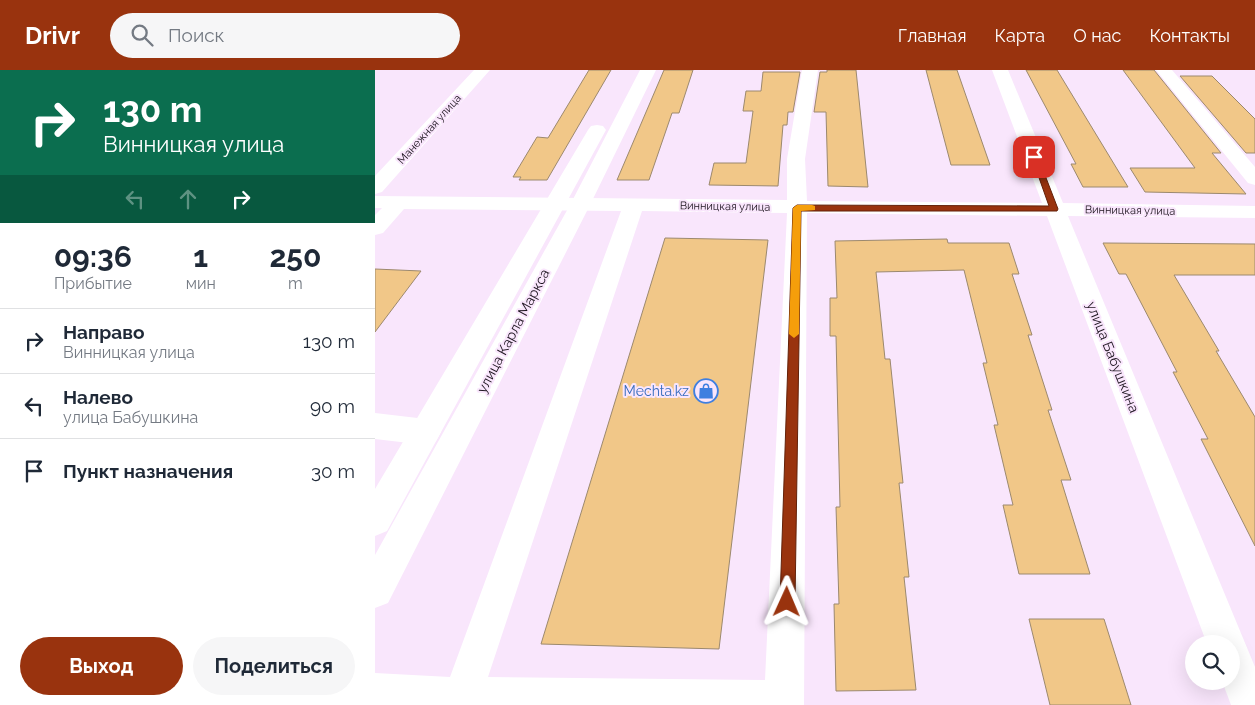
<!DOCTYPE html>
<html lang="ru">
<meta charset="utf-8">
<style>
body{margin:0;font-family:Raleway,sans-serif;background:#f6f6f7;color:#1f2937;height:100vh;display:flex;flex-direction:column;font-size:19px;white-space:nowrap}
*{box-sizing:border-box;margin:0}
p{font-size:16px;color:#747a83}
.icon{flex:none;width:28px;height:28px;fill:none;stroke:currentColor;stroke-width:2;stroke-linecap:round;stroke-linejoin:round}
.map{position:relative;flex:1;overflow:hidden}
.sheet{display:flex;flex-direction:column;background:#fff;width:375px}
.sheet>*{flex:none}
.guide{background:#0b6e4f;color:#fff;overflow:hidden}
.tools{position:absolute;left:810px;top:565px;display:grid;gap:10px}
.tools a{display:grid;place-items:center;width:55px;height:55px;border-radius:50%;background:#fff;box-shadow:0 5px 20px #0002;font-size:25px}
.pin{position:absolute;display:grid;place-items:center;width:42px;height:42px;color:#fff;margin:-21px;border-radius:10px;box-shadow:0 2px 8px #0006}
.me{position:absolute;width:55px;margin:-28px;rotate:1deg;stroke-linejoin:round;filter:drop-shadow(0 0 4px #0008)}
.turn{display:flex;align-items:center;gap:18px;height:105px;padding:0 20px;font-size:22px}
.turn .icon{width:65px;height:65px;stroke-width:2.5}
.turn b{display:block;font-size:35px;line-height:42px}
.lanes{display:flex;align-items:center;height:48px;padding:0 20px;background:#0003;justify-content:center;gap:25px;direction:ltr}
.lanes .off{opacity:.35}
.eta{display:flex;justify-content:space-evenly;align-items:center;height:85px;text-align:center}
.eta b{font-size:30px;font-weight:700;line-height:35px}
.button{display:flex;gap:10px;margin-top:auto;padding:10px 20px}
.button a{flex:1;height:58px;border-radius:30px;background:#99330e;color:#fff;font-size:20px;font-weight:700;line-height:58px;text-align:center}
.button a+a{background:#f6f6f7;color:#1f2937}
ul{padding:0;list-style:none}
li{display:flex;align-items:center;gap:15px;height:65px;padding:0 20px;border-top:1px solid #e0e1e3}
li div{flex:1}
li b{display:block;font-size:19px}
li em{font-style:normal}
header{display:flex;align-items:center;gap:30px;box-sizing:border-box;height:70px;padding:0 25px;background:#99330e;color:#fff}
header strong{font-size:24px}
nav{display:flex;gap:28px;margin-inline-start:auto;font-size:18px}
.search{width:350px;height:45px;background:#f6f6f7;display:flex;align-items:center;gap:12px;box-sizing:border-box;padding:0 18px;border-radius:28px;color:#747a83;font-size:19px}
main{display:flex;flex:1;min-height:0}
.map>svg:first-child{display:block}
</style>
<header>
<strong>Drivr</strong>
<div class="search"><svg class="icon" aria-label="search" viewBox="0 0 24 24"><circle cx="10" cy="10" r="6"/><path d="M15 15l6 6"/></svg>Поиск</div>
<nav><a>Главная</a><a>Карта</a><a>О нас</a><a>Контакты</a></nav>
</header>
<main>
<section class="sheet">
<div class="guide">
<div class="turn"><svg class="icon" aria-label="right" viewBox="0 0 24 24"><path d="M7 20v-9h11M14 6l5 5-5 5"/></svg><div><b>130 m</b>Винницкая улица</div></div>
<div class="lanes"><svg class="icon off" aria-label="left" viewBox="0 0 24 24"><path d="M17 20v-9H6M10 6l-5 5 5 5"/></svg><svg class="icon off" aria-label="ahead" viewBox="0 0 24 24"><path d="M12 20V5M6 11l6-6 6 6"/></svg><svg class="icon" aria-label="right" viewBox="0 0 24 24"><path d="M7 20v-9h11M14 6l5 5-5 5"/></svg></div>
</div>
<div class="eta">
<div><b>09:36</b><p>Прибытие</p></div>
<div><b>1</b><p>мин</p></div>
<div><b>250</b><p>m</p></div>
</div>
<ul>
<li><svg class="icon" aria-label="right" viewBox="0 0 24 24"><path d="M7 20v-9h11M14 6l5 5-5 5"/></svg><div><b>Направо</b><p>Винницкая улица</p></div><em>130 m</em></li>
<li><svg class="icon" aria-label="left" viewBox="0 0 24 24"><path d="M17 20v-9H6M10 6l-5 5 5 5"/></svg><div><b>Налево</b><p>улица Бабушкина</p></div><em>90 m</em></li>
<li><svg class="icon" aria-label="arrive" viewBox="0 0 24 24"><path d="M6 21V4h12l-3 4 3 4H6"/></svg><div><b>Пункт назначения</b></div><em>30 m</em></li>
</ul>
<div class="button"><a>Выход</a><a>Поделиться</a></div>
</section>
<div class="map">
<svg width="880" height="635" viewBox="0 0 880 635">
<rect width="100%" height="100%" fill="#f9e6fc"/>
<path fill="#f1c788" stroke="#9c896e" d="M214,0H236L172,110H144L146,107H138L162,67L173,68Z
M289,0H318L304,43H297L274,110H242Z
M452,0H481L493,117L453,116L451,42H439L445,2H452Z
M551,0H582L615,95H576Z
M651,0H682L753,117H708L696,94H701Z
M748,0H779L846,83H837L871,124L770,122L755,98H820Z
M388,2H425L418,42H413L412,55H408L403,116L334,115L339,93H371L378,41H368L371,21H386Z
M805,6H837L880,49V83H871Z
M290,168L393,170L344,579L166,574Z
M572,169L573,173H634L644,204H637L657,265H653L677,340H673L696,410H686L715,504H644L628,435H638L619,355H623L608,293H612L589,200L501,202L510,289H515L528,413H524L534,507H529L541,620L461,621L459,534H464L461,437H465L461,266H455V228H462L460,171Z
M728,173L880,174V205H799L844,281H841L880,347V476L826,369H833L798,302H802L751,204H744Z
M0,199L46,201L0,262Z
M654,549H729L756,635H675Z"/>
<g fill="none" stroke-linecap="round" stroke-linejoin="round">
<path fill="#fff" fill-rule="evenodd" d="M99,0H115L7,122L0,124V106Z
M427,0H443L430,89L432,131L667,133L617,0H633L688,133L880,136V148L693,146L880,597V635H856L847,611H856V574H832L672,146L432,143L429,635H0V603L75,607L246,141L29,139L8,163L0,165V145L7,138H0V126L412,130V89ZM267,141L412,143L390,610L113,607Z
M781,0H797L880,97V115L873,113Z
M0,343L51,349L61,353L66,362L61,371L51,375L0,369Z"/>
<path fill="#fff" fill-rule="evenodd" d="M265,0H281L215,135L13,533L0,538V485L195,135Z
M222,55L228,56L231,60L12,461L0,466V419L213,60L216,56Z"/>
</g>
<path fill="#99330e" stroke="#632109" d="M656,85L663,87L683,139L682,141H426L420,532L417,537L412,539L407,537L405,532L418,138L422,135L674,136Z"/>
<path fill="#f59e0b" d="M437,135L440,136V140L426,141L424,264L419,268L414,264L418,138L422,135Z"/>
<defs>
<g id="shop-ring" transform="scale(1.25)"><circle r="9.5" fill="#f9e6fc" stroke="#3f7fe0" stroke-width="1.5"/><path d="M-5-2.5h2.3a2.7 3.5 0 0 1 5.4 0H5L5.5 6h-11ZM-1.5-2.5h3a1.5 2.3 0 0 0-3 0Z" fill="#3f7fe0"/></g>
</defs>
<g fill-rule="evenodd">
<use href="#shop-ring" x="331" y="321"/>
</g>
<g text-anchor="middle" stroke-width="4" stroke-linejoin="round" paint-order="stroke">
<g font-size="11" fill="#1d151f" stroke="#f9e6fc">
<text transform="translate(54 59) rotate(-48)" y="4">Манежная улица</text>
<text transform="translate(350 136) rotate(1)" y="4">Винницкая улица</text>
<text transform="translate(755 140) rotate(1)" y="4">Винницкая улица</text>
</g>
<g font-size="14" fill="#1d151f" stroke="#f9e6fc">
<text transform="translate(138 261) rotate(-62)" y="5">улица Карла Маркса</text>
<text transform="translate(738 287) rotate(68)" y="5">улица Бабушкина</text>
</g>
<g font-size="14" fill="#366cbe" stroke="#f9e6fc" text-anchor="end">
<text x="314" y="326">Mechta.kz</text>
</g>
</g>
</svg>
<div class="tools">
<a><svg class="icon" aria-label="search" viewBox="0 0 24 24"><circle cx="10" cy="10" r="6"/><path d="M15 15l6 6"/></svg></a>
</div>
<div class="pin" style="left:659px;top:87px;background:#d93025"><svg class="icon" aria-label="arrive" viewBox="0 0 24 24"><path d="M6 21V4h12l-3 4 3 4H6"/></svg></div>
<svg class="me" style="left:412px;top:532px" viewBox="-20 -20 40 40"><path d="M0-17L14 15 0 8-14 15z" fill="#99330e" stroke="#fff" stroke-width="4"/></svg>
</div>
</main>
